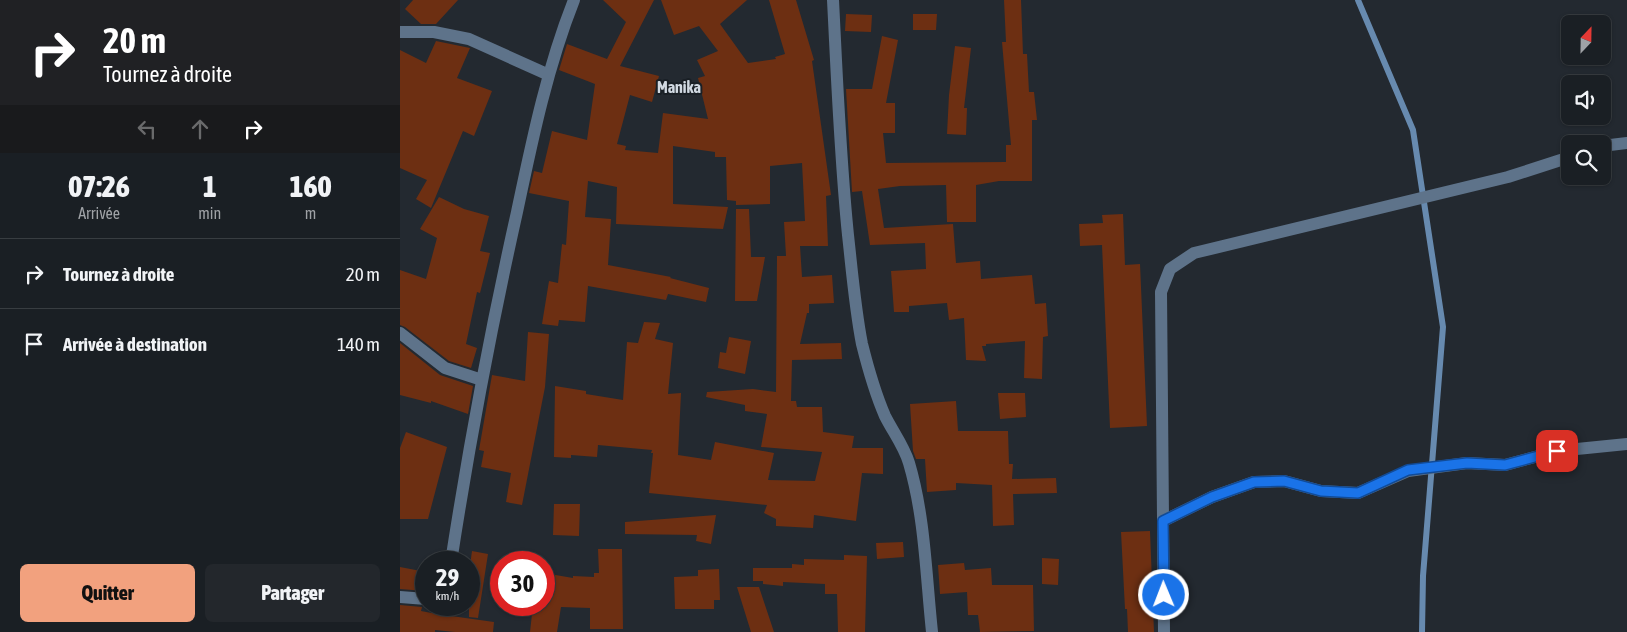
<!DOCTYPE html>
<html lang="fr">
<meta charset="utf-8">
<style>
body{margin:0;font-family:"Asap Condensed",sans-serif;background:#23272c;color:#f1f3f6;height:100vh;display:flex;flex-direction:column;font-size:19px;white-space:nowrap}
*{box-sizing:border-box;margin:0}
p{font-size:16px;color:#9fa2a6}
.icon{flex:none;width:28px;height:28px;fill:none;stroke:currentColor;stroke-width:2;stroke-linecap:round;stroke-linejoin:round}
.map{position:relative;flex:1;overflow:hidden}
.sheet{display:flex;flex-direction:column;background:#1a1f24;width:400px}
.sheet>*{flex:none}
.hud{background:#202124;color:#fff;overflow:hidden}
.needle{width:32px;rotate:22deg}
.controls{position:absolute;left:1161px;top:15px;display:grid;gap:10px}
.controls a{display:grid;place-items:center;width:50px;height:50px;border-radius:8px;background:#1a1f24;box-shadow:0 1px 4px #0004,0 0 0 1px #383d41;font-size:25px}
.speed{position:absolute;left:15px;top:551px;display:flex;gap:10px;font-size:25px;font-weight:700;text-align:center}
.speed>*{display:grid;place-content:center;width:65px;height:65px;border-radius:50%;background:#1a1f24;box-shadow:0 1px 4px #0004,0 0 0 1px #383d41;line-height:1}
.speed small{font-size:12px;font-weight:400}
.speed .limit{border:8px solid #d22;background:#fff;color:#111}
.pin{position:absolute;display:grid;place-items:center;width:42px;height:42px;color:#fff;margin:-21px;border-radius:10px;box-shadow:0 2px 8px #0006}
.me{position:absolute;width:55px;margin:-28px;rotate:359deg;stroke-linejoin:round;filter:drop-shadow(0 0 4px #0008)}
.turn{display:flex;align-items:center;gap:18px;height:105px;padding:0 20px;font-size:22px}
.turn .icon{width:65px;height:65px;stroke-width:2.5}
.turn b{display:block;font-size:35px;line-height:42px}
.lanes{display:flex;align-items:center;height:48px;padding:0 20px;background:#0003;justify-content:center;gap:25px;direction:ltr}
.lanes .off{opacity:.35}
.eta{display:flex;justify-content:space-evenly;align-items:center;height:85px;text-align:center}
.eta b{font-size:30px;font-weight:800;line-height:35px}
.cta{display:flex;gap:10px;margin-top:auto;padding:10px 20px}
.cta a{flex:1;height:58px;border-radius:8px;background:#f2a17e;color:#111;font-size:20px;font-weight:800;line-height:58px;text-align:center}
.cta a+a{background:#23272c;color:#f1f3f6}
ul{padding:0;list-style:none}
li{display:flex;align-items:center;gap:15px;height:70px;padding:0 20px;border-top:1px solid #383d41}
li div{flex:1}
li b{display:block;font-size:19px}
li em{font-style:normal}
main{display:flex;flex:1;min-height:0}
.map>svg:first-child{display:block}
</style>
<main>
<section class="sheet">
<div class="hud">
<div class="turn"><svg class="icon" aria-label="right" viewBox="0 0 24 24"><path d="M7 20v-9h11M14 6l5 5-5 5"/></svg><div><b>20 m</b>Tournez à droite</div></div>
<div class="lanes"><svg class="icon off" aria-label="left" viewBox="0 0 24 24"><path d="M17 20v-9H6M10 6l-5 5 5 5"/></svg><svg class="icon off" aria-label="ahead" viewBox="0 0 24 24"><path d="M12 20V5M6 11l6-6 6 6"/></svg><svg class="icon" aria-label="right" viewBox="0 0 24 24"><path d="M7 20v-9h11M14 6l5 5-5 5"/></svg></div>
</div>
<div class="eta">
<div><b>07:26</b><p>Arrivée</p></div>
<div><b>1</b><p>min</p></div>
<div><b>160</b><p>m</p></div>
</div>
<ul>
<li><svg class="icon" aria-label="right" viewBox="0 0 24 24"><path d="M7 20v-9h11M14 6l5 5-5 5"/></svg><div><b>Tournez à droite</b></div><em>20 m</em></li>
<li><svg class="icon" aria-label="arrive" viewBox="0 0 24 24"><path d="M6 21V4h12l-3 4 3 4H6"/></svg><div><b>Arrivée à destination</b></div><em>140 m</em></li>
</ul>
<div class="cta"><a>Quitter</a><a>Partager</a></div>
</section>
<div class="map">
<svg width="1227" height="632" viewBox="0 0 1227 632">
<rect width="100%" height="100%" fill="#232930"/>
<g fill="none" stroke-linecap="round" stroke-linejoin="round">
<path stroke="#678aaf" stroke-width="6" d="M958,0L1013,130L1043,327L1023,576L1022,632"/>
</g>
<path fill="#6d2f12" d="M13,0H58L36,24H21L5,9Z
M203,0H254L220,66L259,76L252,102L230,95L217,144L226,146L225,150L258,153L263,113L308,119L298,78L305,76L297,60L318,51L299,26L274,35L261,0H347L320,24L348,63L376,59L375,57L385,54L369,0H396L414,60L412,61L431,195L426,196L428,246H400L402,277L432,275L434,303L409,304V313H407L400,344L441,343L442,359L392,360L391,401H396L397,407H422L423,432L454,436L452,448H483V474L462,473L456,521L414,515L413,528L376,526V519L364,513L367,505L249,493L253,453H251L252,450L198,445L197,457L171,455V458L154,457L155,386L186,391V394L223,400L227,342L238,343L244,322L260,323L255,339L273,343L268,394L281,393L278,455L311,460L315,442L374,453L368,480L415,481L422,452L361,447L367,414L345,411V405L306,397L307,392L353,389L376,392L377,256H386L384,222L405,221L402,163L370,166V204L336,205V201L327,200L326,157H315V152L273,146V204L328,207L323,229L216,224L217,187L188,181L185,217L211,219L208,265L271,277L270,278L309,288L306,302L268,294L266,300L188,286L185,322L159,320L158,326L142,324L149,281L158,283L162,244L166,245L169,201L129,193L134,171L142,173L152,131L187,140L195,84L159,70L167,44L207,59L226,22Z
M604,0H621L623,54H627L629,92H634L637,120H632V181H599L576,185V222H547L546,185L500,186L478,189L484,228L553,224L556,263L580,261L581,279L632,275L635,304L646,303L648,336L643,337L642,379L624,378L625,341L586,344V346H582L586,361L566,360L564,318L549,320L547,303L509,306V312H494L491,271L526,269L525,243L470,245L462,191L452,192L446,89H472L482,36L498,40L486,103H495V133H483L486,163L606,162V145H611L602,42H606Z
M446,14L472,15L471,32L445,31Z
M513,14H537L536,30H513Z
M36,41L70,48L57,78L92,91L74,136L63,131L31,208L16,199L27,180L0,168V50L26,63Z
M555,46L571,48L564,108H567L566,135L547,134L549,95Z
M39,197L64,209L89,216L80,251L90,253L80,293L77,292L66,344L77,348L71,368L49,361L5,327L0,325V270L26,279L37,238L20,229Z
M336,209H349L351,257H365L357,301H335Z
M723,214L725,265L740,264L747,426L710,428L702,245L680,246L679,224L703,223L702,215Z
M128,332L149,334L145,387L122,505L106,502L111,473L81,467L84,451L79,450L92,375L125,381Z
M329,337L351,341L345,374L318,368L320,352L326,353Z
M0,343L40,375L73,386L68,414L31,401V403L0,395Z
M598,393H625L626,417L600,419Z
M556,401L558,431H608L609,464H613L612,479L656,478L657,493L613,494L614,525L593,526L592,485L556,483V490L527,492L525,459H516L513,451L510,404Z
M6,432L47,447L28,519H0V448Z
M154,504H180L179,536L153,535Z
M316,515L311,544L296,541L297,535L225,534V522Z
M750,531L754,632H728L727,609H725L721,532Z
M503,542L504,557L477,559L476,543Z
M198,549H222L223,629H190V608L161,607L157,632H130L133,605H144V573L173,578V576L194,577V573H199Z
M72,551L88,554L78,618L69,617V573Z
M444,555L467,556L465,632H438L437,594H425V584L383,582V586L363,584V581H353V568H392V564L404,565V559L444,560Z
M642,558L659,559L658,585L642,584Z
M564,563L565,570L591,568L592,585H633L634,631L580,632L578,615H568L567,592L540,594L538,565Z
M0,567L26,572L25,591L0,589Z
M319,569L320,600H314V609H275L274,577L298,576V570Z
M337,587H359L374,632H351Z
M0,605L22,607L21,611L37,614L94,622L93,632H55L35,630V632H0Z"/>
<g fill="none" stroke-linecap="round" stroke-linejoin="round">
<path stroke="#5e738a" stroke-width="12" d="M433,0C437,78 440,157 448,235C452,271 455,308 462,344C468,368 475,393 485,416C493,432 504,446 509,463C525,517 526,576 532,632
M0,32H34L69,39L149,75
M1202,146L1227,143
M0,333L45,368L82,380
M763,521L812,497L854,482L884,481L921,491L958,493L1008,471L1067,463L1105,465L1157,451L1227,444
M51,562C69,445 91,328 117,212C132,141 147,68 174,0
M0,597L26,599
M764,632L761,292L770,269L794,253L1108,177L1170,157"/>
</g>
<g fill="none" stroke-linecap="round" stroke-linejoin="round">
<g stroke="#114b97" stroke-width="12">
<path id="route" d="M764,595L763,521L812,497L854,482L884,481L921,491L958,493L1008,470L1067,463L1105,465L1157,451"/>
</g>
<use href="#route" stroke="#1a73e8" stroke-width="9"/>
</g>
<g text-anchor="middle" stroke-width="4" stroke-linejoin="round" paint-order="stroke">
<g font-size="16" font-weight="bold" fill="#d1d9e2" stroke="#1a2026">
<text x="279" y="93">Manika</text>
</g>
</g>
</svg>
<div class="controls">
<a><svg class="needle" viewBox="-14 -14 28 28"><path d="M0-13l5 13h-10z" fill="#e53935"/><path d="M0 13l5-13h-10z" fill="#9fa2a6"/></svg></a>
<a><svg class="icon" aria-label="sound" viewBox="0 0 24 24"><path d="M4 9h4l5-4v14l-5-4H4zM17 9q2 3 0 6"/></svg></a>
<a><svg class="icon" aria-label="search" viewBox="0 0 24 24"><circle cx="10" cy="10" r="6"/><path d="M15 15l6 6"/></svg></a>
</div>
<div class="speed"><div>29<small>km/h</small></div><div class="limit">30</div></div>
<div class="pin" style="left:1157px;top:451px;background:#d93025"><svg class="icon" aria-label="arrive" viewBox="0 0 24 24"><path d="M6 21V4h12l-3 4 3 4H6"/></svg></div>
<svg class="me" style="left:764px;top:595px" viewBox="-20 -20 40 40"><circle r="17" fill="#1a73e8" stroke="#fff" stroke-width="3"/><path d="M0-11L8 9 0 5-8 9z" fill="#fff"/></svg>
</div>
</main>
